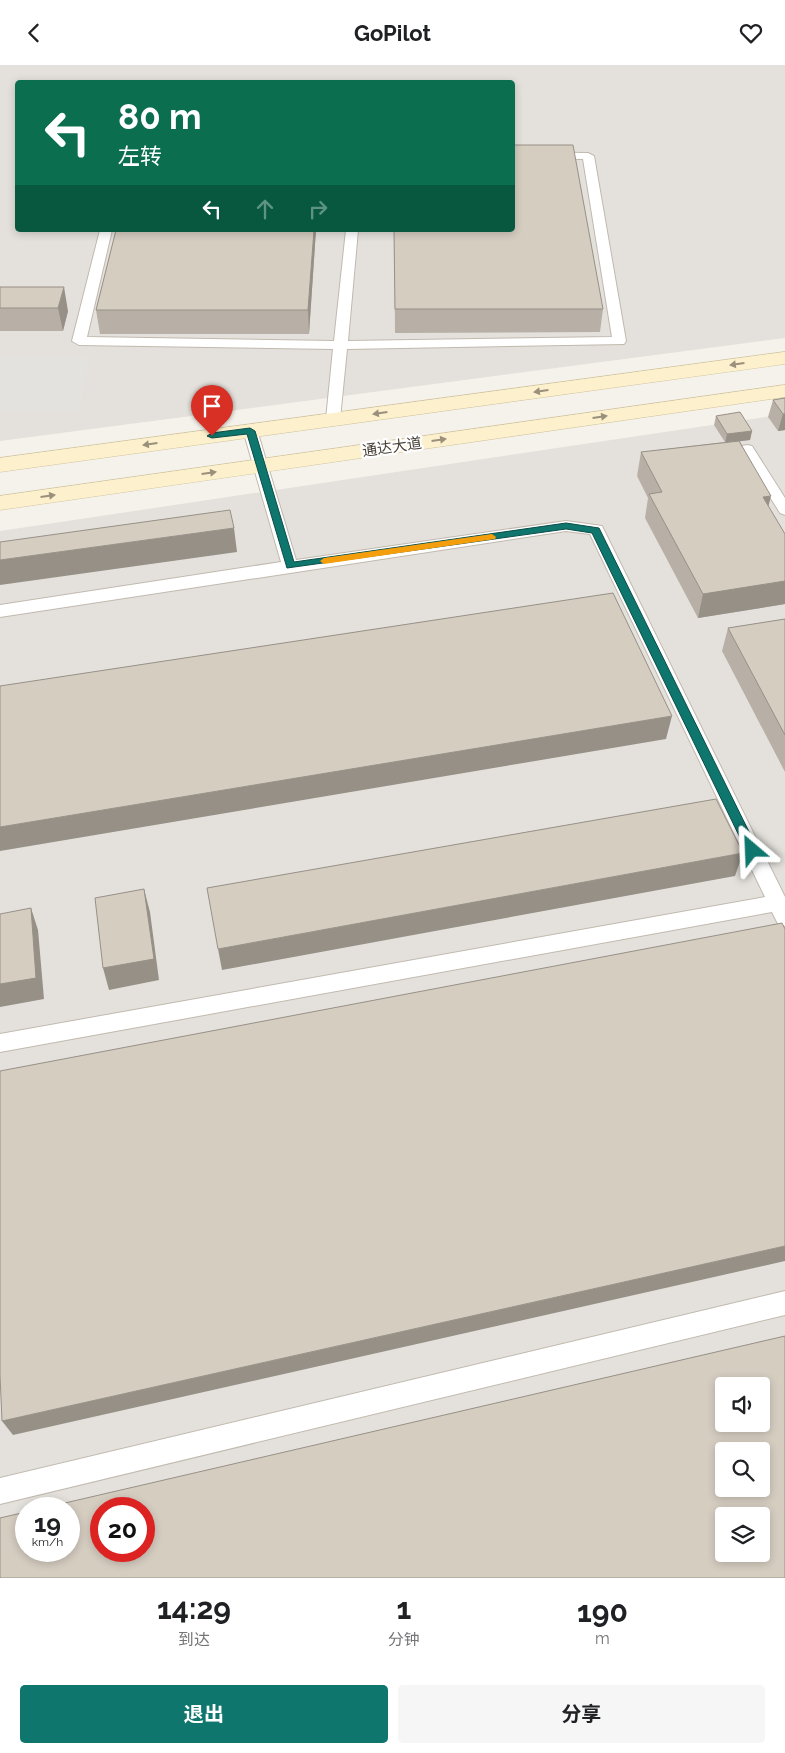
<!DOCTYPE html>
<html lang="zh">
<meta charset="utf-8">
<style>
body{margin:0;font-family:Raleway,"Noto Sans SC",sans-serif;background:#f6f6f6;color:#202124;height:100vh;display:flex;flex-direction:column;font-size:19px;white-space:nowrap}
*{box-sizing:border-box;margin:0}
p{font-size:16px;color:#757577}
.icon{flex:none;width:28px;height:28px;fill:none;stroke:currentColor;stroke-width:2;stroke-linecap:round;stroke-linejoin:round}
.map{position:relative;height:1513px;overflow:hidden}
.details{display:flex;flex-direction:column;background:#fff;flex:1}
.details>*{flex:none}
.hud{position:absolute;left:15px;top:15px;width:500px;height:152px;border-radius:5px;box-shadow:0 2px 8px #0003;background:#0b6e4f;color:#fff;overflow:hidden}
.controls{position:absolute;left:715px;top:1312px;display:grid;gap:10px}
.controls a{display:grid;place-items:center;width:55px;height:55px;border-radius:5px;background:#fff;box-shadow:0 2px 8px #0003;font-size:25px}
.speed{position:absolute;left:15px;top:1432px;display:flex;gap:10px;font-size:25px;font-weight:700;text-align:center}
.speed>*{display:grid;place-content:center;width:65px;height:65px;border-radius:50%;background:#fff;box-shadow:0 2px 8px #0003;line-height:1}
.speed small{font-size:12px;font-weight:400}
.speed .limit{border:8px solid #d22;background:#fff;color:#111}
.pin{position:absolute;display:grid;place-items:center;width:42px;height:42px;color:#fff;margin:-51px -21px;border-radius:50% 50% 50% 0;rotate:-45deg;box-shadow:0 0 5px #0007}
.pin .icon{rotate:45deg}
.me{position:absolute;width:55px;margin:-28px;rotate:334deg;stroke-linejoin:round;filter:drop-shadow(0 0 4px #0008)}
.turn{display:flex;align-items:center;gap:18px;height:105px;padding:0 20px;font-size:22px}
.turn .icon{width:65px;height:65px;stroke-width:2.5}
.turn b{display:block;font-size:35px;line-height:42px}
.lanes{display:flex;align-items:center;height:48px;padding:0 20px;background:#0003;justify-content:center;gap:25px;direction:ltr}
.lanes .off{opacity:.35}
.eta{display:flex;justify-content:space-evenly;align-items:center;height:85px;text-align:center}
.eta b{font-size:30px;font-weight:700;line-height:35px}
.primary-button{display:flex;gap:10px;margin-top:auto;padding:10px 20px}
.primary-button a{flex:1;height:58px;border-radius:5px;background:#0f766e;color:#fff;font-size:20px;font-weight:700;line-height:58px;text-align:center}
.primary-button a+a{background:#f6f6f6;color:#202124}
header{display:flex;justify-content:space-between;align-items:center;height:65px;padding:0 20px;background:#fff;font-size:22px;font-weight:700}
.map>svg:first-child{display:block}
</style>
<header><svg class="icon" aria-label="back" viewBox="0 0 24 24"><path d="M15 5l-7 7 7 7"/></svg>GoPilot<svg class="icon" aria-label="heart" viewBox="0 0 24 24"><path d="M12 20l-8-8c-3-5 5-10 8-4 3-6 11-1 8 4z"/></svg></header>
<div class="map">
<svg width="785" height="1513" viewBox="0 0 785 1513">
<rect width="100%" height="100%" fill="#f5f2eb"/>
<path fill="#e4e1dc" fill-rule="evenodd" d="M0,0H785V273L0,376ZM18,18H512V165H18Z
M785,349V1513H0V466ZM724,1321H761V1359H724ZM724,1386H761V1424H724ZM26,1444H69V1486H26ZM101,1444H144V1486H101ZM724,1451H761V1489H724Z"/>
<path fill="#e4e2df" d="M0,293H90L78,346H0Z"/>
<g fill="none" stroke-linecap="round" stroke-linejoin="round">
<g stroke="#c0b9ae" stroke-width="2">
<path id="lane" d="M512,87L588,88L594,91L626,276L624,279L347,284L340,354L338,357H328L326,354L333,284L79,280L72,276L100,165H112L87,272L334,276L346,165H358L348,276L612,272L583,94L512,93Z
M250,361L255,362L257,365L296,495L566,456L602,461L785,832V861L778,859L772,847L0,987V969L765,832L590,469L566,466L0,552V540L281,497L243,365L245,362Z
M747,380L752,381L785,433V450L780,448L740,384L742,381Z
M785,1226V1250L0,1439V1413Z"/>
</g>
<g stroke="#d2c49d" stroke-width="1">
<path id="secondary" d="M785,287V299L0,407V393Z
M785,320V332L0,445V431Z"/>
</g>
<use href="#lane" fill="#fff" fill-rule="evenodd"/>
<use href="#secondary" fill="#fcf0cd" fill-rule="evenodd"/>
</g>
<path fill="#b8b0a6" d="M116,165H316L309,269H100L96,245Z
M394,165L603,244L600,267L395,268Z
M0,222L68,246L63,266H0Z
M785,333V365L778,366L768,352L773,335Z
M716,351L752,366L750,375L740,376L768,442L785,469V539L698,553L645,453L648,433L637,411L641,387L725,377L714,360Z
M785,554V707L722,586L728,563Z"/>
<path fill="#969087" d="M314,165H316L309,269L308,245Z
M64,222L68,246L63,266L58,243Z
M783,349H785V365L778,366Z
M752,366L750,375L725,378L727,369Z
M771,431L765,455L763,432Z
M234,463L237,487L0,520V495Z
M785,516V539L698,553L703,529Z
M672,651L666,674L0,786V762Z
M743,788L735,811L222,905L218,884Z
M144,824L150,847L159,915L109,925L103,903Z
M31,843L38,865L44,934L0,942V919Z
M785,1181V1196L13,1370L2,1356Z"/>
<path fill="#d6cdc1" stroke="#969087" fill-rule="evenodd" d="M512,80H573L603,244H395L394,165H512Z
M116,165H314L308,245H96Z
M0,222H64L58,243H0Z
M785,333V349H783L773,335Z
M740,347L752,366L727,369L716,351Z
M739,376L771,431L763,432L785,469V516L703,529L649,429L662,427L641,387Z
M230,445L234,463L0,495V477Z
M613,528L672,651L0,762V621Z
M785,554V670L728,563Z
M716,734L743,788L218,884L207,823Z
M144,824L154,894L103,903L95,833Z
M31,843L36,913L0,919V849Z
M782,858L785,864V1181L2,1356L0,1310V1006Z
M785,1271V1513H0V1453L26,1447V1486H69V1444H39ZM724,1321H761V1359H724ZM724,1386H761V1424H724ZM101,1444H144V1486H101ZM724,1451H761V1489H724Z"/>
<defs><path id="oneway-solid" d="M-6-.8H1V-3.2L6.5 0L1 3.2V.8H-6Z" transform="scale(1.25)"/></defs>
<g fill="#9a907c">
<use href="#oneway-solid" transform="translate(737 299) rotate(172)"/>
<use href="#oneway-solid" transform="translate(541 326) rotate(172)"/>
<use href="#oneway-solid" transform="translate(380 348) rotate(172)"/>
<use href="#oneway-solid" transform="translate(600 352) rotate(-8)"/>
<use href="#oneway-solid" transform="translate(439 375) rotate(-8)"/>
<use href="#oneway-solid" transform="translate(150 379) rotate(172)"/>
<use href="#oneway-solid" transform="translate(209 408) rotate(-8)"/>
<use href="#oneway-solid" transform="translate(48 431) rotate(-8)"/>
</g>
<path fill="#0f766e" stroke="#0a4d48" d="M250,363L255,366L294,497L566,458L599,463L758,785L756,788H748L746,785L592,468L566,464L287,503L247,369L212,373L207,371L212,368Z"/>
<path fill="#f59e0b" d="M492,469L496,472L495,474L324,499L320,496L324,493Z"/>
<g text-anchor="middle" stroke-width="4.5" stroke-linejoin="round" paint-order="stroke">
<g font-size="15" fill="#494239" stroke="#fff">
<text transform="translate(392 382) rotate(-8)" y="5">通达大道</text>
</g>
</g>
</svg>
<div class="controls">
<a><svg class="icon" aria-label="sound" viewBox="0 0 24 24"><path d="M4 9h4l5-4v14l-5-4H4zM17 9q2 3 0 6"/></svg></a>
<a><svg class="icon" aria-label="search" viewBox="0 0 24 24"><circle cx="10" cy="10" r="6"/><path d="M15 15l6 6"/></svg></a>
<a><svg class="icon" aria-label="layers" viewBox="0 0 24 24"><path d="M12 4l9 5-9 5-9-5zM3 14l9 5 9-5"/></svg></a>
</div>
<div class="speed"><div>19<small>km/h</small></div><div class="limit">20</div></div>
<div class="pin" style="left:212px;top:371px;background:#d93025"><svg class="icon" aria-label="arrive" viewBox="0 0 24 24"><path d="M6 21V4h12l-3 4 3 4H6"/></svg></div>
<svg class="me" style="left:752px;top:785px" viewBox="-20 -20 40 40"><path d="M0-17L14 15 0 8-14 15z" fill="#0f766e" stroke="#fff" stroke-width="4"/></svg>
<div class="hud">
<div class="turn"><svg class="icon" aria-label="left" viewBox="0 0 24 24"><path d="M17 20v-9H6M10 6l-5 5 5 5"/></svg><div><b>80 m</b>左转</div></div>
<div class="lanes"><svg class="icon" aria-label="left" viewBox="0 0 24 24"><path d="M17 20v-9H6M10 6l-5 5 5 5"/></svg><svg class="icon off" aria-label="ahead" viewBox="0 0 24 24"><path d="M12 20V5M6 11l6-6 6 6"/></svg><svg class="icon off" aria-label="right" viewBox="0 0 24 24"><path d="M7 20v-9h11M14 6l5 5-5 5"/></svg></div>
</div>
</div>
<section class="details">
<div class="eta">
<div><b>14:29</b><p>到达</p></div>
<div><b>1</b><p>分钟</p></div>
<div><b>190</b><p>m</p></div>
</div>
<div class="primary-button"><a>退出</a><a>分享</a></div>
</section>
